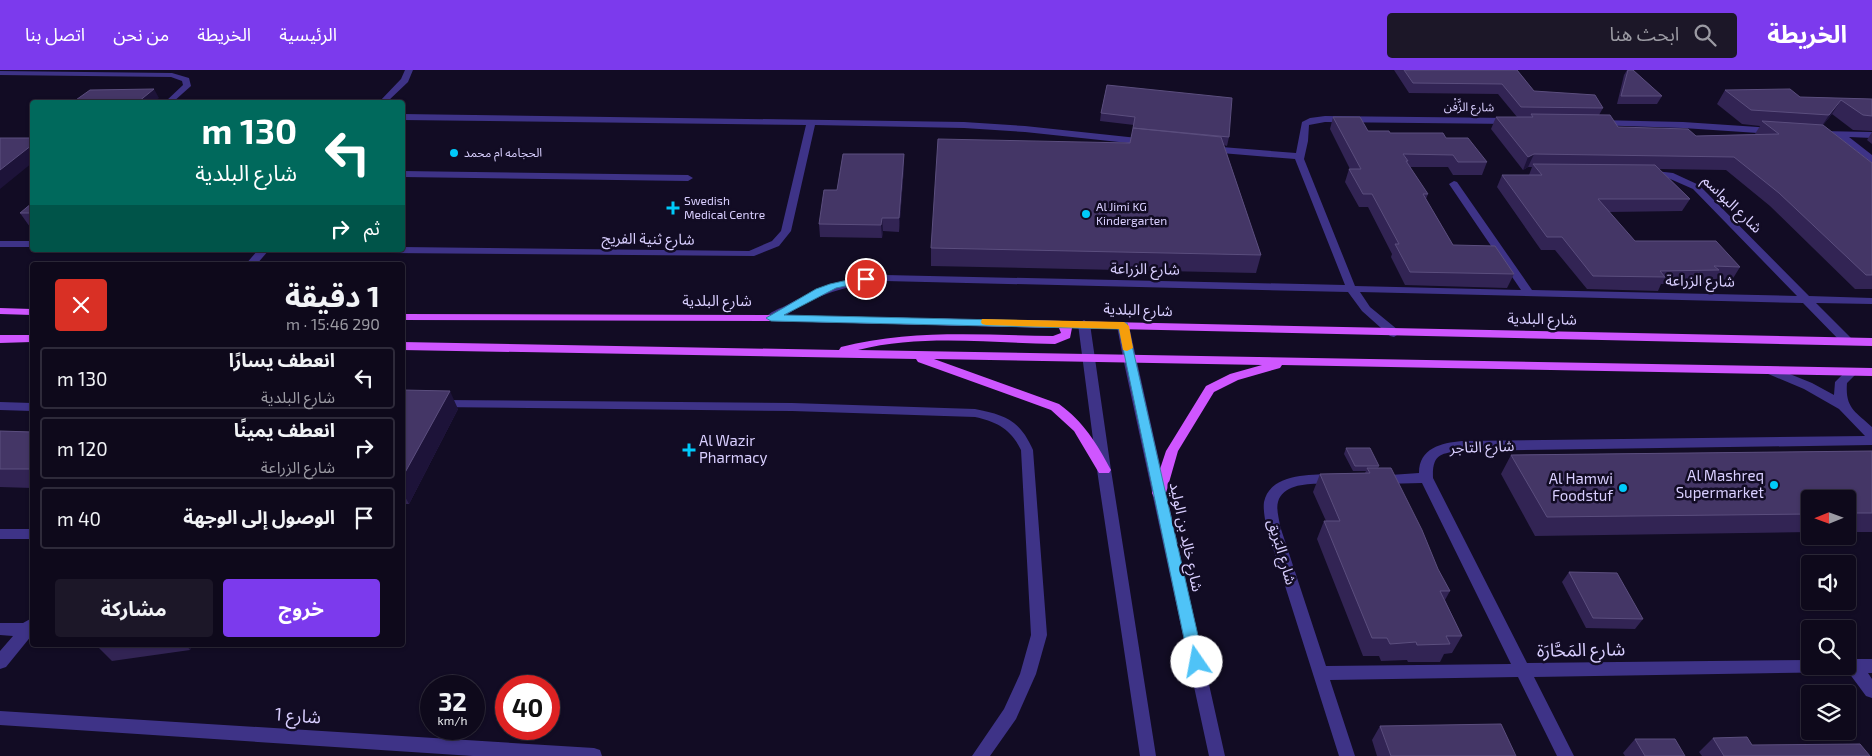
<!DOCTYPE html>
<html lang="ar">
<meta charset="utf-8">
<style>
body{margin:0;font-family:"Exo 2","Noto Sans Arabic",sans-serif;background:#1c1728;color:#f1f3f6;direction:rtl;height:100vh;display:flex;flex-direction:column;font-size:19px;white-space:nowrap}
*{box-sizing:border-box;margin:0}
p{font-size:16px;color:#9b9aa3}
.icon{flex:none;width:28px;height:28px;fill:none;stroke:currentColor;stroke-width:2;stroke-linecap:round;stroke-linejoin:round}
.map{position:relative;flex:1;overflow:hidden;direction:ltr}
.details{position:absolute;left:30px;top:192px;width:375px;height:385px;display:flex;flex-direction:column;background:#0e091b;border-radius:5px;box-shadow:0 1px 4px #0004,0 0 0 1px #2e2a3a;direction:rtl}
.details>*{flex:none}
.top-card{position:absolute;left:30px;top:30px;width:375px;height:152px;border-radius:5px;box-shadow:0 1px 4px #0004,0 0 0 1px #2e2a3a;direction:rtl;background:#00695c;color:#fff;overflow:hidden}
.needle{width:32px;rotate:269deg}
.buttons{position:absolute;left:1801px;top:420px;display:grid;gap:10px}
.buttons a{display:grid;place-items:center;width:55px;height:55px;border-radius:5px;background:#0e091b;box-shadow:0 1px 4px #0004,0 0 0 1px #2e2a3a;font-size:25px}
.speed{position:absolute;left:420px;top:605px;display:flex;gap:10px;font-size:25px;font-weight:700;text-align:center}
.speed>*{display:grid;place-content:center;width:65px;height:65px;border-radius:50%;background:#0e091b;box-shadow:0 1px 4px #0004,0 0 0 1px #2e2a3a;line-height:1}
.speed small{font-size:12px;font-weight:400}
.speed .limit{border:8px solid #d22;background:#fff;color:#111}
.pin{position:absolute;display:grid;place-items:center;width:42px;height:42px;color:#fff;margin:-21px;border:2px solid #fff;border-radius:50%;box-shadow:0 1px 5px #0007}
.me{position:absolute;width:55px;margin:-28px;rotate:348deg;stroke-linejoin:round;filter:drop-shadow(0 0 4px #0008)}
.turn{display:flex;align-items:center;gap:18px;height:105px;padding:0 25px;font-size:22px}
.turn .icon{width:65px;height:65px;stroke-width:2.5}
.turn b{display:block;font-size:35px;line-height:42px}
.then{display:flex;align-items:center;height:48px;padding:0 25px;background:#0003;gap:10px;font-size:19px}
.round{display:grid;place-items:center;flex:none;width:52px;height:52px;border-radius:5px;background:#1c1728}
.overview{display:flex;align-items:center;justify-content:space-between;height:85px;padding:0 25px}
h1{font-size:30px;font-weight:700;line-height:38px}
.action{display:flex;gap:10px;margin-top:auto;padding:10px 25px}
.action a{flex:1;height:58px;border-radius:5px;background:#7c3aed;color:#fff;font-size:20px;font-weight:700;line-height:58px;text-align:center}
.action a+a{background:#1c1728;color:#f1f3f6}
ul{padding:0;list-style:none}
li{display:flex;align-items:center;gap:15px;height:62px;margin:0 10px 8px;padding:0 15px;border:2px solid #2e2a3a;border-radius:5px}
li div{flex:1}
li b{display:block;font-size:19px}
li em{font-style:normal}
header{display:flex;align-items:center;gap:30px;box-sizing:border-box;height:70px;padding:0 25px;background:#7c3aed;color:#fff}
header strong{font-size:24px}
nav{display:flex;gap:28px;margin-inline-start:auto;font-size:18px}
.search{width:350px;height:45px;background:#1c1728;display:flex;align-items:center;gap:12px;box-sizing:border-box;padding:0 18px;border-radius:5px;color:#9b9aa3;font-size:19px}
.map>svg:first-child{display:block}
</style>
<header>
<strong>الخريطة</strong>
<div class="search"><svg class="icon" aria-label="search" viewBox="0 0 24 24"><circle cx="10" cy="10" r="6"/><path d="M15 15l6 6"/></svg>ابحث هنا</div>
<nav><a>الرئيسية</a><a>الخريطة</a><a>من نحن</a><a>اتصل بنا</a></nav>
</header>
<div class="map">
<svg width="1872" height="686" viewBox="0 0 1872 686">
<rect width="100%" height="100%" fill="#120c24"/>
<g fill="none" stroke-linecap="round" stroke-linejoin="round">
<path fill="#3e3387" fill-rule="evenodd" d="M405,0H413L408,12L387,32H379L401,9Z
M0,1L172,3L189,8L191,16L173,32H165L183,15L182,11L171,7L0,5Z
M402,44L964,52L1025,56L1147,69L1151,72L1147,75L1025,62L964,58L815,55L791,161L779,176L754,186L389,183L384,180H402V177L749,181L772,171L781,161L806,55L402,50Z
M1325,46L1511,48L1515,51L1511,54L1325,52L1309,55L1308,71L1304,89L1355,216L1521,220L1449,114L1454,111L1457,112L1532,220L1797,226L1693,119L1668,108L1644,105V101L1647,100L1673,103L1699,115L1809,226L1872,228V234L1816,233L1851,268L1853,271L1851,274H1843L1803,233L1360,222L1370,237L1398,260L1400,263L1394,267L1390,266L1362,241L1348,222L885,211C855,214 829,221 802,235C793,240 778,253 767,250L765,248C770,242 778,239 785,236C817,218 849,208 885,205L1345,215L1295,89L1209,82L1204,79L1209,76L1296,83L1302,52L1310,48Z
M1598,50L1683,52L1773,58L1777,61L1773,64L1683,58L1595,55V51Z
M1820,61L1872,62V68L1849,67L1872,85V93L1838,67L1817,66L1816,64Z
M402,101L688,105L693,108L688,111L402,107Z
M0,171H32V177H0Z
M258,180H269L256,195H245Z
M1770,296L1812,313L1834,325L1835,312L1848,299H1856L1858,302L1847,313C1845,338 1855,341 1872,357V375L1462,381C1441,383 1432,384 1433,408L1527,593L1810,590V596H1848V589H1872V603H1868L1872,609V628L1866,626L1849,603L1846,602L1534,607L1574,686H1557L1518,607L1330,610L1355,686H1339L1266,456C1265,448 1263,440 1264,432C1270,403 1311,405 1333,404L1338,406L1340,409L1338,412L1333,414C1317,414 1284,411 1278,432C1276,439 1279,448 1280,456L1326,596L1511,594L1422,413L1381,414L1376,412L1374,409L1376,406L1419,403C1419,378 1441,373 1462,371L1865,366L1839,339L1804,319L1766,303L1764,300L1766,297Z
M440,330L792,333L975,339C1005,345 1020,350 1033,380L1047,565L1036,604L1016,649L990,686H972L1004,639L1020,604L1031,565L1021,380C1011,359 997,352 975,347L792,341L436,337L434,334L436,331Z
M0,332L32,333V341L0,340Z
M0,459H32V469H0Z
M32,548V565L6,597L0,599V581L13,566L0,565V553H23Z
M0,641L594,678L600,680L602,686H473L0,655Z"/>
<path fill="#3e3387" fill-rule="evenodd" d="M1084,250L1090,254L1111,400L1156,686H1140L1097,400L1078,254Z
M1123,252L1129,256L1225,686H1209L1123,288L1117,256Z"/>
<path fill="#cf56ff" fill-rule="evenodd" d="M0,238L32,239V245L0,244Z
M402,244L771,245L1872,268V276L1072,258L1070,268L1055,274C990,273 922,264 858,280L1872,298V306L1282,295L1280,298L1238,310L1214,322L1178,381L1166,423L1164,427H1154L1152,423L1166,381L1206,316L1230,304L1262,295L934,289L1059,334C1084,352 1097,374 1111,400L1109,403H1099L1074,361L1051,340L918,292L916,289L402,280V272L839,280L841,277C911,259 982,265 1053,266L1061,263L1059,258L771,251L402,250Z
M0,265H32V272L0,273Z"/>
</g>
<path fill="#322454" d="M1394,0H1517L1534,21L1603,38L1599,45L1618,57L1696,66L1755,64L1760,56L1742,54L1717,34L1725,20L1800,27L1872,29V61L1853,60L1832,44L1823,55L1872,93V219H1855L1770,136L1726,100L1659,99L1690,129L1682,141L1609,142L1635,171L1740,197L1732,210L1713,209L1710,214H1661L1658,221L1587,219L1555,180H1541L1497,117L1502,105H1529L1532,97H1528L1523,100L1491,59L1496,47H1517L1498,24L1409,23Z
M1627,0H1633L1662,26L1657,34H1617L1624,5Z
M1107,15L1229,67L1227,76L1224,75L1261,185L1256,203L931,196V178L1130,73L1134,55L1100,51L1101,43Z
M1333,47L1368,61L1446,68L1487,92L1482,105H1453L1448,97H1409L1428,124L1426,129L1453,175L1514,204L1507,218L1405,215L1391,187L1392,184L1368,137H1359L1345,112L1349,99H1350L1330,59Z
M1872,62V74L1867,70Z
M904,84V97L899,162L883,161L882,168L820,167L819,154L837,120Z
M20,143H32V157H30Z
M402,320L458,339L409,434H402Z
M0,361L32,362V418L0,417Z
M1346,378L1379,396L1378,398L1450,521L1445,530L1462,566L1452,583L1444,584L1440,592H1408L1407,590L1381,591L1379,586H1363L1317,469L1324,451H1326L1313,422L1320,404L1365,403L1366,401H1353L1344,384Z
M1872,381V462H1848V429H1810V462L1535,466L1501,404L1511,385Z
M1569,502L1643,549L1635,559L1586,558L1562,512Z
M99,575H192L190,580L112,591L98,577Z
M1380,656L1516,686H1377L1372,670Z
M1713,668L1752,675L1870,686H1702L1699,682Z
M1635,669L1685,686H1625L1623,683Z"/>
<path fill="#1d1339" d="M154,19L159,28L153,32H138Z
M1841,30L1832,44L1820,59L1829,45Z
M32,75V93L0,119V100Z
M904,84V97L899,162V148Z
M1534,84L1528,97L1523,100L1528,87Z
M882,148L883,161L882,168L881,155Z
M450,321L458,339L409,434L402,421V408Z
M186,575H192L190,580Z"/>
<path fill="#443666" stroke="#5b4e7e" d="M1404,0H1517L1534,21L1595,25L1603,38L1521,37L1502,14L1413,13Z
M1628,0H1633L1662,26H1621Z
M1107,15L1232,28L1229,67L1133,58L1135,47L1101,43Z
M154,19L138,32H73L90,20Z
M1790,19L1800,27L1872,29V46L1863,45L1841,30L1829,45L1751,40L1725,20Z
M1531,44L1610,45L1618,57L1688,59L1696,66L1779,64L1762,51L1823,55L1872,93V205H1866L1779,123L1734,87L1534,84L1528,87L1496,47H1533Z
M1333,47H1360L1368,61H1389L1390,63H1443L1446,68H1468L1487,92H1458L1453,85L1403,84L1408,91H1406L1428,124H1423L1453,175L1495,176L1514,204L1410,202L1395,174H1399L1372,124H1363L1349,99H1361Z
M1133,58L1221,67L1261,185L931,178L938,69L1130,73Z
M0,68H32V75L0,100Z
M843,84H904L899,148H882L881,155L819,154L824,120H837Z
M1533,94L1655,95L1690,129H1598L1635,171H1716L1740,197L1714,196L1719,200L1660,201L1665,207L1593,206L1562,167H1547L1502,105H1542Z
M32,133V143H20Z
M402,320L450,321L402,408Z
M0,361L32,362V399H0Z
M1346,378H1370L1379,396H1355Z
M1872,381V443H1848V429H1810V444L1547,447L1511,385Z
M1367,398H1391L1422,460L1438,499L1450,521H1440L1462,566H1446L1450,574L1417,575L1416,572L1390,574L1387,568H1372L1324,451H1340L1320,404L1370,403Z
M1569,502L1617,503L1643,549L1593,548Z
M99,575H111L98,577Z
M1501,654L1516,686H1391L1380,656Z
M1747,667L1752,675L1860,674L1870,686H1724L1713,668Z
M1635,669H1675L1685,686H1645Z"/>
<path fill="#4fc3f7" stroke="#337fa1" d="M866,206L870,207V211L836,218L784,245L1127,253L1204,592L1202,596L1197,598L1192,596L1189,592L1119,259L771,251L766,248L816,219L830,214Z"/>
<path fill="#f59e0b" d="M982,249L1124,252L1129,256L1133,278L1127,281L1123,280L1119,259L986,255L982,254L981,252Z"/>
<g fill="#00cafa" stroke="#120c24" stroke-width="2">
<circle cx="454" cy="83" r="5"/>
<path d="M670.5 130.5h5v5h5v5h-5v5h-5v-5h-5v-5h5z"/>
<circle cx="1086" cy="144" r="5"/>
<path d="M686.5 372.5h5v5h5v5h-5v5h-5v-5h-5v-5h5z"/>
<circle cx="1774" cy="415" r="5"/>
<circle cx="1623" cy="418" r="5"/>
</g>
<g text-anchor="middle" stroke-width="5" stroke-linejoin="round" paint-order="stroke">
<g font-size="12" fill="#d9cfff" stroke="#120c24">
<text transform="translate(1469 37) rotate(1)" y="4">شارع الزَّفْن</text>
</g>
<g font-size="12" fill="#d9cfff" stroke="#120c24" text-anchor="start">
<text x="464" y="87">الحجامه ام محمد</text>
<text x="684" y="135">Swedish<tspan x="684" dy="14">Medical Centre</tspan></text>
<text x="1096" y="141">Al Jimi KG<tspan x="1096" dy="14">Kindergarten</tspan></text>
</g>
<g font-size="15" fill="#d9cfff" stroke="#120c24">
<text transform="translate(1732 134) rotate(44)" y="5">شارع البواسم</text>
<text transform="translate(648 169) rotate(1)" y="5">شارع ثنية الفريج</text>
<text transform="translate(1145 199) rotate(1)" y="5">شارع الزراعة</text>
<text transform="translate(1700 211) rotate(1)" y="5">شارع الزراعة</text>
<text x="717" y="236">شارع البلدية</text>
<text transform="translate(1138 240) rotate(2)" y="5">شارع البلدية</text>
<text transform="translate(1542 249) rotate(1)" y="5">شارع البلدية</text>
<text transform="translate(1482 377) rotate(-2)" y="5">شارع التاجر</text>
<text transform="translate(1186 467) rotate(78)" y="5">شارع خالِد بن الوليد</text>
<text transform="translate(1282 482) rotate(74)" y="5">شارع البَريق</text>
</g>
<g font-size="15" fill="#d9cfff" stroke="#120c24" text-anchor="end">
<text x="699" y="376" text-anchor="start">Al Wazir<tspan x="699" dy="17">Pharmacy</tspan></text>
<text x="1764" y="411">Al Mashreq<tspan x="1764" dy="17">Supermarket</tspan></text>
<text x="1613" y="414">Al Hamwi<tspan x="1613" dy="17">Foodstuf</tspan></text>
</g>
<g font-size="18" fill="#d9cfff" stroke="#120c24">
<text transform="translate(1581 580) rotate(-1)" y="6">شارع المَحَّارَة</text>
<text transform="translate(298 646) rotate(4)" y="6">شارع 1</text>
</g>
</g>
</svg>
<div class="buttons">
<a><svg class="needle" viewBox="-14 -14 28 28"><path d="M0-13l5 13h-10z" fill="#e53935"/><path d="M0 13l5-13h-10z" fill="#9b9aa3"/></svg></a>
<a><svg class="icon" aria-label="sound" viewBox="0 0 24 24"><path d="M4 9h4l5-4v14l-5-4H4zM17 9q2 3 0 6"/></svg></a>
<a><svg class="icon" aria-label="search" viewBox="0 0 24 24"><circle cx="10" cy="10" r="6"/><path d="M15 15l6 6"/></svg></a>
<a><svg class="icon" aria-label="layers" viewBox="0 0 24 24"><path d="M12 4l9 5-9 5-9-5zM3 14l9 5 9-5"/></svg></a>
</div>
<div class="speed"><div>32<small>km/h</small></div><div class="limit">40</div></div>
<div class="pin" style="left:866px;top:209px;background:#d93025"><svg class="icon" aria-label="arrive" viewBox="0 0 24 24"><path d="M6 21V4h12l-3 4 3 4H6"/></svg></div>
<svg class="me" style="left:1197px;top:592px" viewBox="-20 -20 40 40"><circle r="19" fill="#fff"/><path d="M0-13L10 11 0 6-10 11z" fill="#4fc3f7"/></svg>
<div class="top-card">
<div class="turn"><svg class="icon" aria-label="left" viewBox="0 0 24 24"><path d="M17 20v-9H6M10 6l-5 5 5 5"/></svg><div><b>130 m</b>شارع البلدية</div></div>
<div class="then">ثم<svg class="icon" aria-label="right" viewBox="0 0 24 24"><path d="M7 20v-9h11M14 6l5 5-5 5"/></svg></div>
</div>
<section class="details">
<div class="overview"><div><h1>1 دقيقة</h1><p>290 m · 15:46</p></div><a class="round" style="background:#d93025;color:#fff"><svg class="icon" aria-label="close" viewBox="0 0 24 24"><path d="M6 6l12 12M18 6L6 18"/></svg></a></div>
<ul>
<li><svg class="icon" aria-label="left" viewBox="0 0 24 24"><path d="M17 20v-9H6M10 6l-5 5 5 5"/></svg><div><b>انعطف يسارًا</b><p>شارع البلدية</p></div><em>130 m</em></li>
<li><svg class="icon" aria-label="right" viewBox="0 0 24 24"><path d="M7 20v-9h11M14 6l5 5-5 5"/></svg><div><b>انعطف يمينًا</b><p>شارع الزراعة</p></div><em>120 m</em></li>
<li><svg class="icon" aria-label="arrive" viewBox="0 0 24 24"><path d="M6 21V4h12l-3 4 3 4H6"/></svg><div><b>الوصول إلى الوجهة</b></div><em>40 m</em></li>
</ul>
<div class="action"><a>خروج</a><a>مشاركة</a></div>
</section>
</div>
